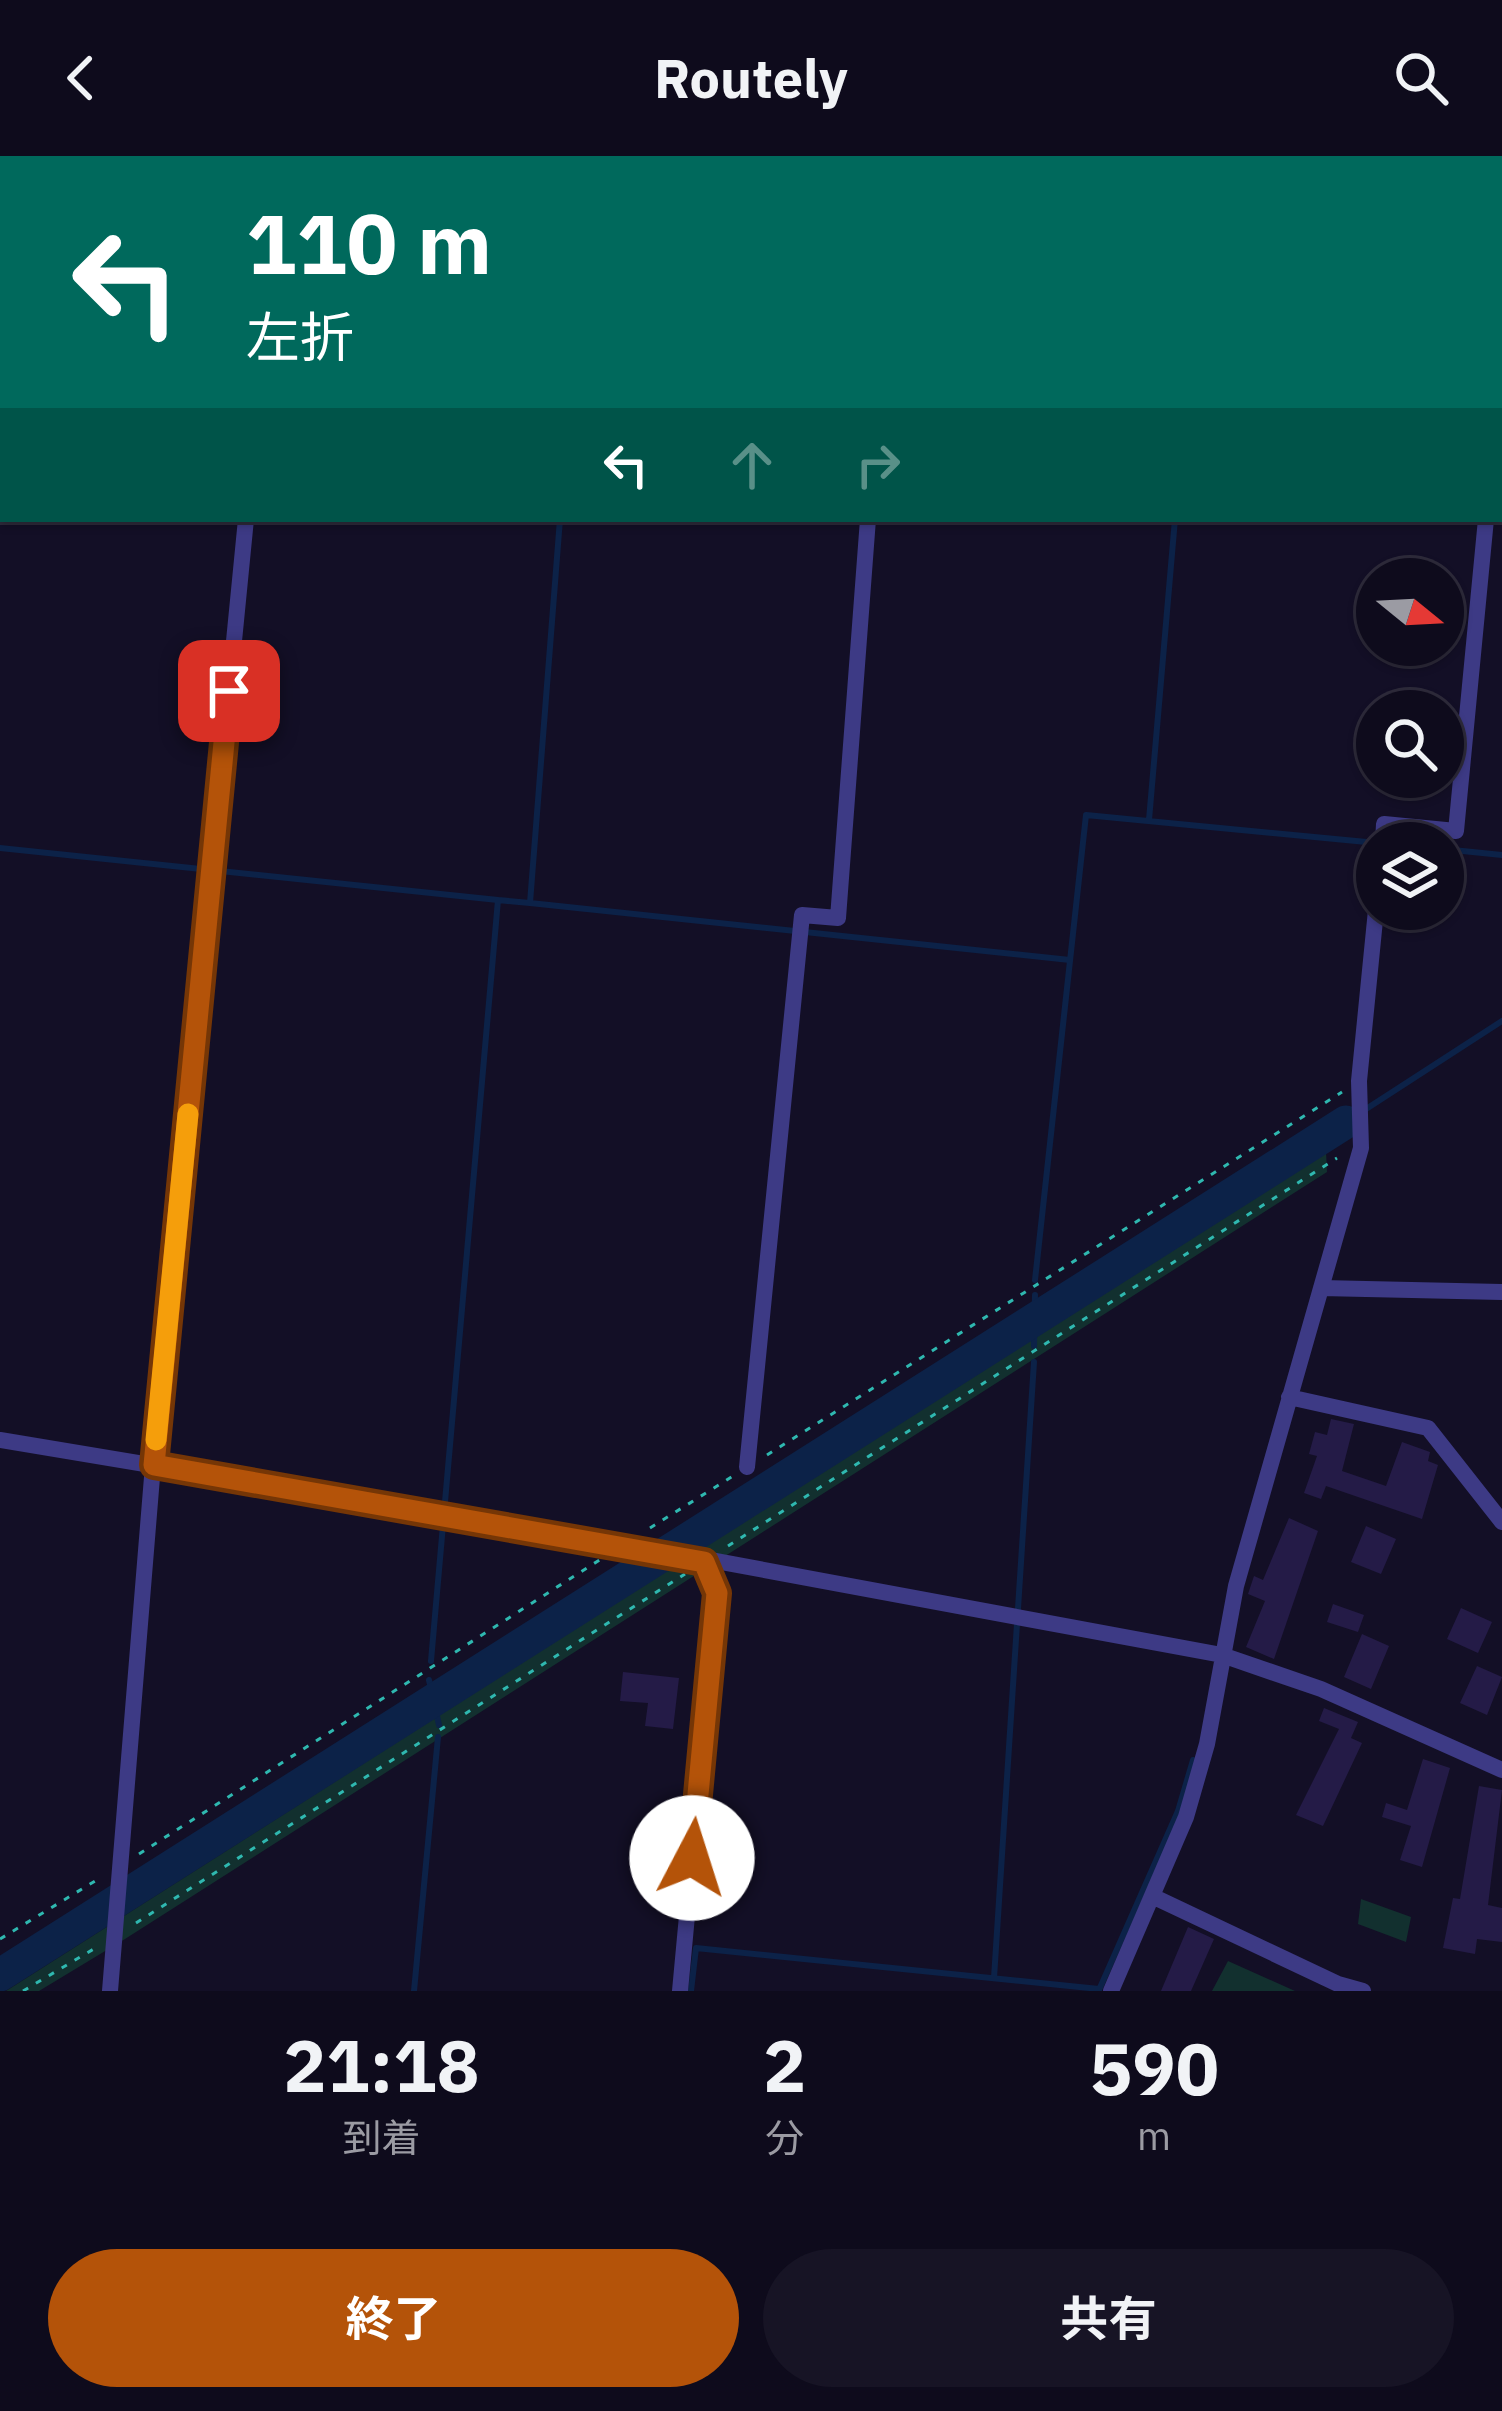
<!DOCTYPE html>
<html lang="ja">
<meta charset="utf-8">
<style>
body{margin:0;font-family:"IBM Plex Sans","Noto Sans JP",sans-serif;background:#171425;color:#f1f3f6;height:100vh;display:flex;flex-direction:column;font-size:45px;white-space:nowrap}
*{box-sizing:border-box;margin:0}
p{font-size:39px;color:#9b9ba3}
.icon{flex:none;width:66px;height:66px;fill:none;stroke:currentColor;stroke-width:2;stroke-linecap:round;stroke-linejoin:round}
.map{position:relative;height:1835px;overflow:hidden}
.details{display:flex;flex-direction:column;background:#0e0b1c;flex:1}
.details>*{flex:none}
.banner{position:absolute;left:0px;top:0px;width:1503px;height:366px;box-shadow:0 3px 9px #0004,0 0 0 3px #2e2b3b;background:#00695c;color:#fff;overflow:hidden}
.needle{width:78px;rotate:108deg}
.fabs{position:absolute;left:1356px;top:402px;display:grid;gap:24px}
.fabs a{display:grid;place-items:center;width:108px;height:108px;border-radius:50%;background:#0e0b1c;box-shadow:0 3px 9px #0004,0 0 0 3px #2e2b3b;font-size:60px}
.pin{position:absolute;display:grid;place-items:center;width:102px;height:102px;color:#fff;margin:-51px;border-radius:24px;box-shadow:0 6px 18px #0006}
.me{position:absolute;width:132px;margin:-66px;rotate:5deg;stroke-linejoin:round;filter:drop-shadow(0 0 9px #0008)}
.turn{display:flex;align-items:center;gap:42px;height:252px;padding:0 48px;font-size:54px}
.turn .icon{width:156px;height:156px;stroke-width:2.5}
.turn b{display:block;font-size:84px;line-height:102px}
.lanes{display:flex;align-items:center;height:114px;padding:0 48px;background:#0003;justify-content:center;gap:60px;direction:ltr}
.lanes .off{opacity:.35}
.eta{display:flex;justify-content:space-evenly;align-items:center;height:204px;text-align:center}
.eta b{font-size:72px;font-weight:700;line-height:84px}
.cta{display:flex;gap:24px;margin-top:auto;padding:24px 48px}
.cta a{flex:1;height:138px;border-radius:72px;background:#b45309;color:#fff;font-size:48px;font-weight:700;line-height:138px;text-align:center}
.cta a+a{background:#171425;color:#f1f3f6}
header{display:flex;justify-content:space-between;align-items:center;height:156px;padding:0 48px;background:#0e0b1c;font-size:54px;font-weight:700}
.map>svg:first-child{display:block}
</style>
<header><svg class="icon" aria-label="back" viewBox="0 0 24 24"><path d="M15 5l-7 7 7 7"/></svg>Routely<svg class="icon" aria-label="search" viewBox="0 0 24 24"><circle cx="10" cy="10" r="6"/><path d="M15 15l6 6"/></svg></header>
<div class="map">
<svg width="1502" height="1835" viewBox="0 0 1502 1835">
<rect width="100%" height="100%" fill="#130f26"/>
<path fill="#12302f" d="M1326,995L1327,1016L125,1783L39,1835H6Z
M1361,1743L1411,1761L1406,1786L1358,1768Z
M1228,1805L1295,1835H1212Z"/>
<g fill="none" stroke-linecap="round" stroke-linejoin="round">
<path stroke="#0c2248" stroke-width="6" d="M588,3L589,0
M1205,3L1206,0
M1149,664L1175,363
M0,692L498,744
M1443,693L1502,699
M530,747L1070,804
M1346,966L1502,865
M1035,1124L1086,659L1377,687
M1034,1190L1035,1139
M431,1505L498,744L530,747L560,363
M429,1524L439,1569
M994,1822L1034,1206
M1099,1834L1178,1655L1193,1604
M414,1835L438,1581
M691,1835L696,1792L1099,1833"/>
<path stroke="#0c2248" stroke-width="33" d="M0,1819L1346,966"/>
</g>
<path fill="#241b47" d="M1331,1263L1354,1268L1342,1315L1386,1330L1402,1286L1430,1296L1428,1305L1438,1309L1422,1363L1326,1330L1321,1343L1304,1337L1317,1300L1309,1298L1315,1276L1327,1279Z
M1289,1362L1318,1375L1274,1503L1246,1491L1265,1445L1248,1438L1254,1420L1263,1424Z
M1366,1370L1396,1383L1381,1418L1351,1406Z
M1333,1448L1364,1459L1358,1476L1327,1466Z
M1461,1452L1492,1466L1478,1497L1447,1483Z
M1362,1478L1389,1490L1371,1533L1344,1521Z
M1477,1510L1502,1521L1487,1559L1460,1547Z
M623,1516L679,1522L673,1573L645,1570L648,1547L620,1545Z
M1324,1552L1358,1566L1351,1582L1362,1587L1323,1670L1296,1659L1339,1573L1319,1565Z
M1423,1603L1450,1612L1422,1711L1400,1704L1411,1670L1382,1661L1386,1647L1407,1654Z
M1479,1630L1502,1634L1488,1749L1502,1752V1786L1477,1783L1475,1798L1443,1792L1453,1742L1460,1743Z
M1188,1771L1214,1783L1191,1835H1161Z"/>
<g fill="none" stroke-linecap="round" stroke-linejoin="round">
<path stroke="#2fb8b0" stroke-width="3" stroke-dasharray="6 9" stroke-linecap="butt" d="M767,1299L1342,936
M650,1372L733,1320
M728,1390L1337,1002
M139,1698L601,1403
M136,1767L685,1418
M0,1783L100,1722
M23,1835L97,1791"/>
<path stroke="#3d3a85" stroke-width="16" d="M282,3V0
M605,3V0
M753,3V0
M896,3V0
M0,68L3,69
M1500,205L1502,180
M1500,244H1502
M1383,687L1384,668L1456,675L1486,363
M1321,1132L1502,1136
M1289,1241L1428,1272L1502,1366
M0,1284L624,1388L1222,1499L1321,1533L1502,1614
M747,1311L802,759L838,762L868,363
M1152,1740L1338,1828L1363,1835
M110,1835L153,1309L246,363
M680,1835L717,1437L704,1406
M1111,1835L1186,1661L1207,1588L1236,1430L1361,992L1359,925L1377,744"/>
</g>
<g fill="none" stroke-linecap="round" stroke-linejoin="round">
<g stroke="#753606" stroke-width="30">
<path id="route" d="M229,535L154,1309L704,1406L717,1437L692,1702"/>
</g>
<use href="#route" stroke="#b45309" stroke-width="21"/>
<path stroke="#f59e0b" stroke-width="21" d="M156,1284L188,958"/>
</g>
</svg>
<div class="fabs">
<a><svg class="needle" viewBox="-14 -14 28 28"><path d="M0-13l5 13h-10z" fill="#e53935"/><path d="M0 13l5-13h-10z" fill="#9b9ba3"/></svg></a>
<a><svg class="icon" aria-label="search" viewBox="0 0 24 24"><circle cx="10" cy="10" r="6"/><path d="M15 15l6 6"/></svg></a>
<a><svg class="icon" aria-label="layers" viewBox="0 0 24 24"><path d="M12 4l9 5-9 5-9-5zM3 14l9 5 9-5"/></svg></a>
</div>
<div class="pin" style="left:229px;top:535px;background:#d93025"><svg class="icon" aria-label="arrive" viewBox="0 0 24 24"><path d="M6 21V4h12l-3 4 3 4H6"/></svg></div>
<svg class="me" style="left:692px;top:1702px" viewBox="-20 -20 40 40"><circle r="19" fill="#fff"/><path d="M0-13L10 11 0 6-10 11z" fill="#b45309"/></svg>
<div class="banner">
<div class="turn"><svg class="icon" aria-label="left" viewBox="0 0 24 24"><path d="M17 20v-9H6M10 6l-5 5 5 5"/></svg><div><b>110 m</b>左折</div></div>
<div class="lanes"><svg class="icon" aria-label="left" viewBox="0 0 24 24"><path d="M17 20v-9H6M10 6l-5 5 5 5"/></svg><svg class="icon off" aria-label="ahead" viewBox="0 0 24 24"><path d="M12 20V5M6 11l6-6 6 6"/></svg><svg class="icon off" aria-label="right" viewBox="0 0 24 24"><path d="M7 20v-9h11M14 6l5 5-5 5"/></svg></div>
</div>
</div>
<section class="details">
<div class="eta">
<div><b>21:18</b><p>到着</p></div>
<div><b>2</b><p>分</p></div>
<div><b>590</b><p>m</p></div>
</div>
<div class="cta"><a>終了</a><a>共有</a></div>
</section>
